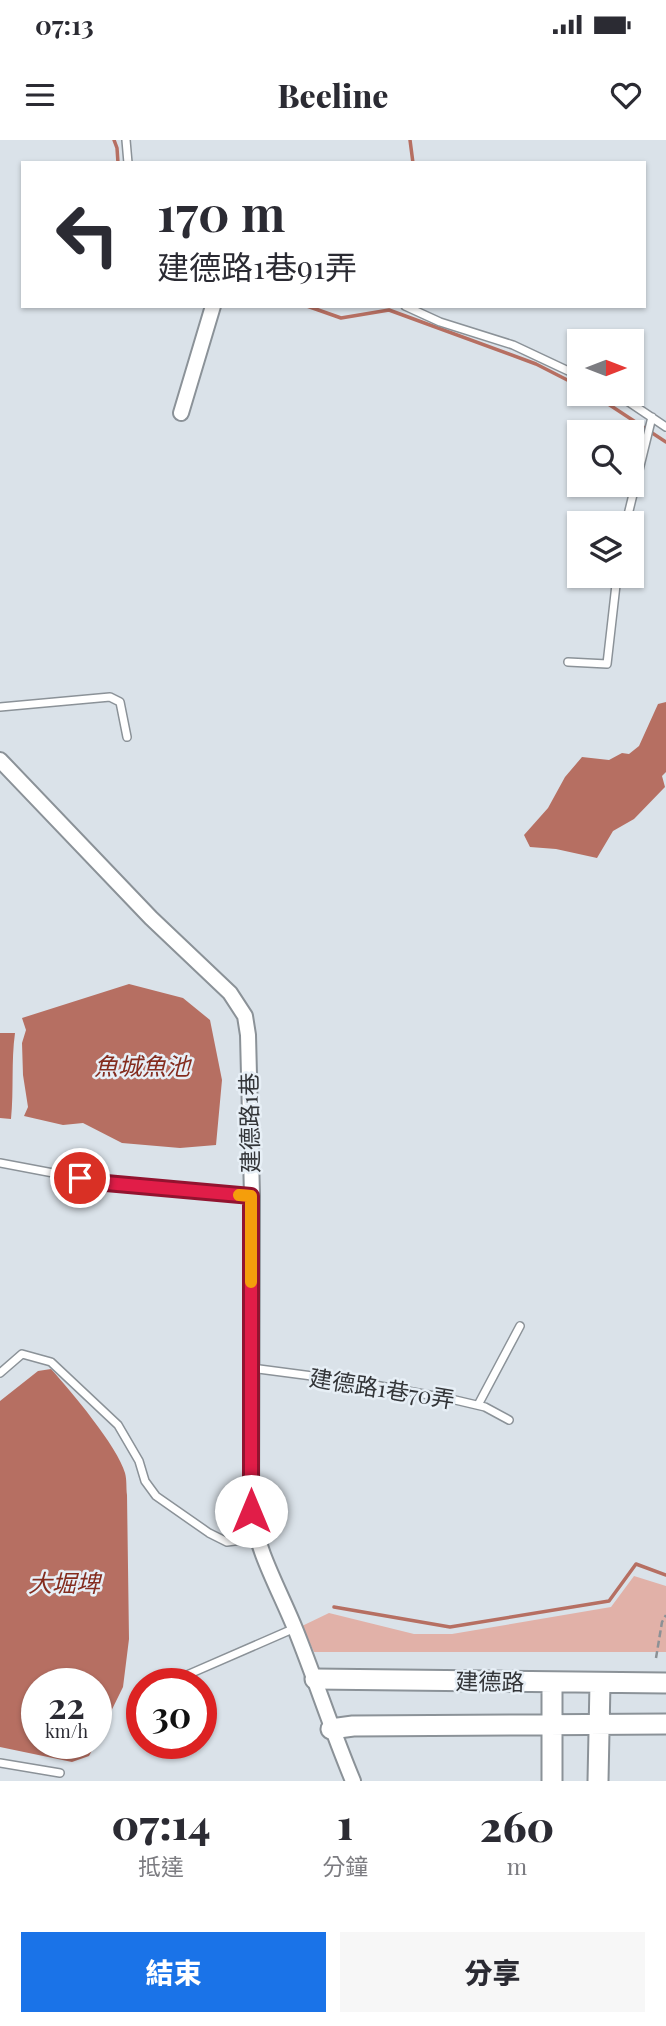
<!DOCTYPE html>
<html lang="zh-TW">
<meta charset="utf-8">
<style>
body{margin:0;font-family:"Playfair Display","Noto Sans TC",serif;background:#f7f7f7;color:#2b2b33;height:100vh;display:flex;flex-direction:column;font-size:26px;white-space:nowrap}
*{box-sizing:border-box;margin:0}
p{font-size:23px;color:#7c7c81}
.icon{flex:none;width:38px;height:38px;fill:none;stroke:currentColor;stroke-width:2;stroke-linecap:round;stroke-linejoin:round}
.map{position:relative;height:1641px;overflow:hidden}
.side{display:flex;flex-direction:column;background:#fff;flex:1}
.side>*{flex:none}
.hud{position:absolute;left:21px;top:21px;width:625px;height:147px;border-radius:0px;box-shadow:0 2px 5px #0004;background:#fff;color:#2b2b33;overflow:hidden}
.needle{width:46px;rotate:90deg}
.buttons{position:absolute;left:567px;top:189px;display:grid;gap:14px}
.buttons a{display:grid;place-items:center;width:77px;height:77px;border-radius:0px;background:#fff;box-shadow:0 2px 5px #0004;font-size:35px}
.speed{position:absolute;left:21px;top:1528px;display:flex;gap:14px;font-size:35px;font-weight:700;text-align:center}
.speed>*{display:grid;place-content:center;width:91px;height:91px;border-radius:50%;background:#fff;box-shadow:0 2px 5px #0004;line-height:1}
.speed small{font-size:18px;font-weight:400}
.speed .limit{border:10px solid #d22;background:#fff;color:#111}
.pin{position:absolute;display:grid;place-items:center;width:60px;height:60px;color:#fff;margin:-30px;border:4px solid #fff;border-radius:50%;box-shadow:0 2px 7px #0007}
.me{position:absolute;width:77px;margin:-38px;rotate:0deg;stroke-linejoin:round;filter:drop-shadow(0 0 5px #0008)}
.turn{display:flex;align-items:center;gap:24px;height:147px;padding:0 21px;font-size:32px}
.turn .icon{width:91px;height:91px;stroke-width:2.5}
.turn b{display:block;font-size:49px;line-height:60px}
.eta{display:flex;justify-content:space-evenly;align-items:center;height:119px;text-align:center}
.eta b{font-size:42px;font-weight:800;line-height:49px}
.action{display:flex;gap:14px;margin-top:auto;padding:14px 21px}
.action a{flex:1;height:80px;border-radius:0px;background:#1a73e8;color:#fff;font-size:28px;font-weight:800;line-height:80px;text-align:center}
.action a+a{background:#f7f7f7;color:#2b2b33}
.status{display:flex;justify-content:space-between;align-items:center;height:49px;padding:0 35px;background:#fff;direction:ltr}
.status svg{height:19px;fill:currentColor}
header{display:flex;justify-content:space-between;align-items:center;height:91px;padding:0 21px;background:#fff;font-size:32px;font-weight:800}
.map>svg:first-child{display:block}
</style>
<div class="status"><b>07:13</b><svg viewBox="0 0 49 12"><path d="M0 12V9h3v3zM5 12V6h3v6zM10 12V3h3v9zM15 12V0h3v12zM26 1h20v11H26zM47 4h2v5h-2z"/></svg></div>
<header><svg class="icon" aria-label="menu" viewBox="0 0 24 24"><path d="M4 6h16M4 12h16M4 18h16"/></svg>Beeline<svg class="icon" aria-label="heart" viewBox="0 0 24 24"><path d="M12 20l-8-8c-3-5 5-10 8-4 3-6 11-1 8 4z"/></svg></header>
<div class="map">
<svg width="666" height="1641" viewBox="0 0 666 1641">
<rect width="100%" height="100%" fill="#dae2e9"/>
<path fill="#e1b1a8" d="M634,1436L666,1446V1512H314L302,1486L329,1473L414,1494H452L611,1467Z"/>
<path fill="#b66f62" d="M666,562V632L662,636L665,647L634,679L613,691L597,718L556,709L530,707L524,695L548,668L565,637L582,617L609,620L622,613L629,614L639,606L658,564Z
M129,844L183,858L210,880L222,940L216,1005L180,1008L122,1003L83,983L63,985L24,976L28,967L23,935L22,903L26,890L22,878Z
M0,893H15C11,922 14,950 11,979L0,978Z
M51,1229C70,1250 118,1307 125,1333C127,1340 126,1348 127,1355L129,1499L123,1547L96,1602V1544H37V1603H96L89,1616L72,1622L0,1607V1261L38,1231Z"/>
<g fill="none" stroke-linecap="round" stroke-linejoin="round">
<path stroke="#b66f62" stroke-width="3.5" d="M114,0L117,8L118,23
M410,0L413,23
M307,166L341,178L389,170L536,224L579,246
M593,254L666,302
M334,1467L450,1487L609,1461L636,1424L666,1435"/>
<g stroke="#8b9298" stroke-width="10">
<path id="lane" d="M126,0L128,23
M405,166L440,182L513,205L579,236
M617,254L666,287
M626,383L652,277
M568,522L607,524L617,436
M0,567L110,557L120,562L127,597
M0,1023L106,1043L252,1056
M251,1228L358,1242L451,1259L485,1267L509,1280
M0,1233L22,1214L51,1222L118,1285L139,1321L145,1341L156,1356L209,1393L227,1402L257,1398
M478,1265L520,1186
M187,1535L295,1488
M0,1623L60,1633"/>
</g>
<g stroke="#8b9298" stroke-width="18">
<path id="street" d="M181,273L213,166
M0,620L151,778L230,853L245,876L248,895L252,1056L251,1371C258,1414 280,1451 296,1491C316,1541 332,1591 353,1641"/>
</g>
<g stroke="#8b9298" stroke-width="23">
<path id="secondary" d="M315,1539L666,1543
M331,1589L353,1586L666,1584
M552,1641V1542
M598,1641L600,1543"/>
</g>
<path stroke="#8c9196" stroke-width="2.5" stroke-dasharray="7 3.5" stroke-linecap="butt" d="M656,1518L662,1482L666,1475"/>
<use href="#lane" stroke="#fff" stroke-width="7"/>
<use href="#street" stroke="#fff" stroke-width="14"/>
<use href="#secondary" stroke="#fff" stroke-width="19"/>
</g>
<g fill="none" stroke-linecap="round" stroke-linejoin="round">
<g stroke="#92132f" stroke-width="18">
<path id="route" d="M80,1038L106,1043L251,1056V1371"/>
</g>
<use href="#route" stroke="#e11d48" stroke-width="12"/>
<path stroke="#f59e0b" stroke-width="12" d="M239,1055L251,1056V1142"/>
</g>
<g text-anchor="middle" stroke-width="5" stroke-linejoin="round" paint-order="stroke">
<g font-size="23" fill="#333538" stroke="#e7eff6">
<text transform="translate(250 983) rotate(-91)" y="8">建德路1巷</text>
<text transform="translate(382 1249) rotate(9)" y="8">建德路1巷70弄</text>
<text transform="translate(490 1542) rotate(1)" y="8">建德路</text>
</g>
<g font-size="24" font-style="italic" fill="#842c1e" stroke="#e7eff6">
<text x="142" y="935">魚城魚池</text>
<text x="64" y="1452">大堀埤</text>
</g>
</g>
</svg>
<div class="buttons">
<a><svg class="needle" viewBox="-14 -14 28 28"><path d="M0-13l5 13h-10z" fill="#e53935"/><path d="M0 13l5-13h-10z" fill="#7c7c81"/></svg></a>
<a><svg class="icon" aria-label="search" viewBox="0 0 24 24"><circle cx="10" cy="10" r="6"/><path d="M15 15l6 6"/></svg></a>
<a><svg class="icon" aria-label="layers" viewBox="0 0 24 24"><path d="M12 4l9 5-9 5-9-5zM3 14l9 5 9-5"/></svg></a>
</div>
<div class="speed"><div>22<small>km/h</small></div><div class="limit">30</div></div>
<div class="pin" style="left:80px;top:1038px;background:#d93025"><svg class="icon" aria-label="arrive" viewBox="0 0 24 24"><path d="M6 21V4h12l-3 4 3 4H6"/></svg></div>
<svg class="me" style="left:251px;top:1371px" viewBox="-20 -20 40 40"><circle r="19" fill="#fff"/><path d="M0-13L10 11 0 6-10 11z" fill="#e11d48"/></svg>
<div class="hud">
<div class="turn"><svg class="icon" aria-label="left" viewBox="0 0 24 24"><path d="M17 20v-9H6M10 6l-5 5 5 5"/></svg><div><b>170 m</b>建德路1巷91弄</div></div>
</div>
</div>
<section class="side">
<div class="eta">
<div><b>07:14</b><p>抵達</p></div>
<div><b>1</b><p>分鐘</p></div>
<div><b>260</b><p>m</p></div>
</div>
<div class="action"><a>結束</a><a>分享</a></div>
</section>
